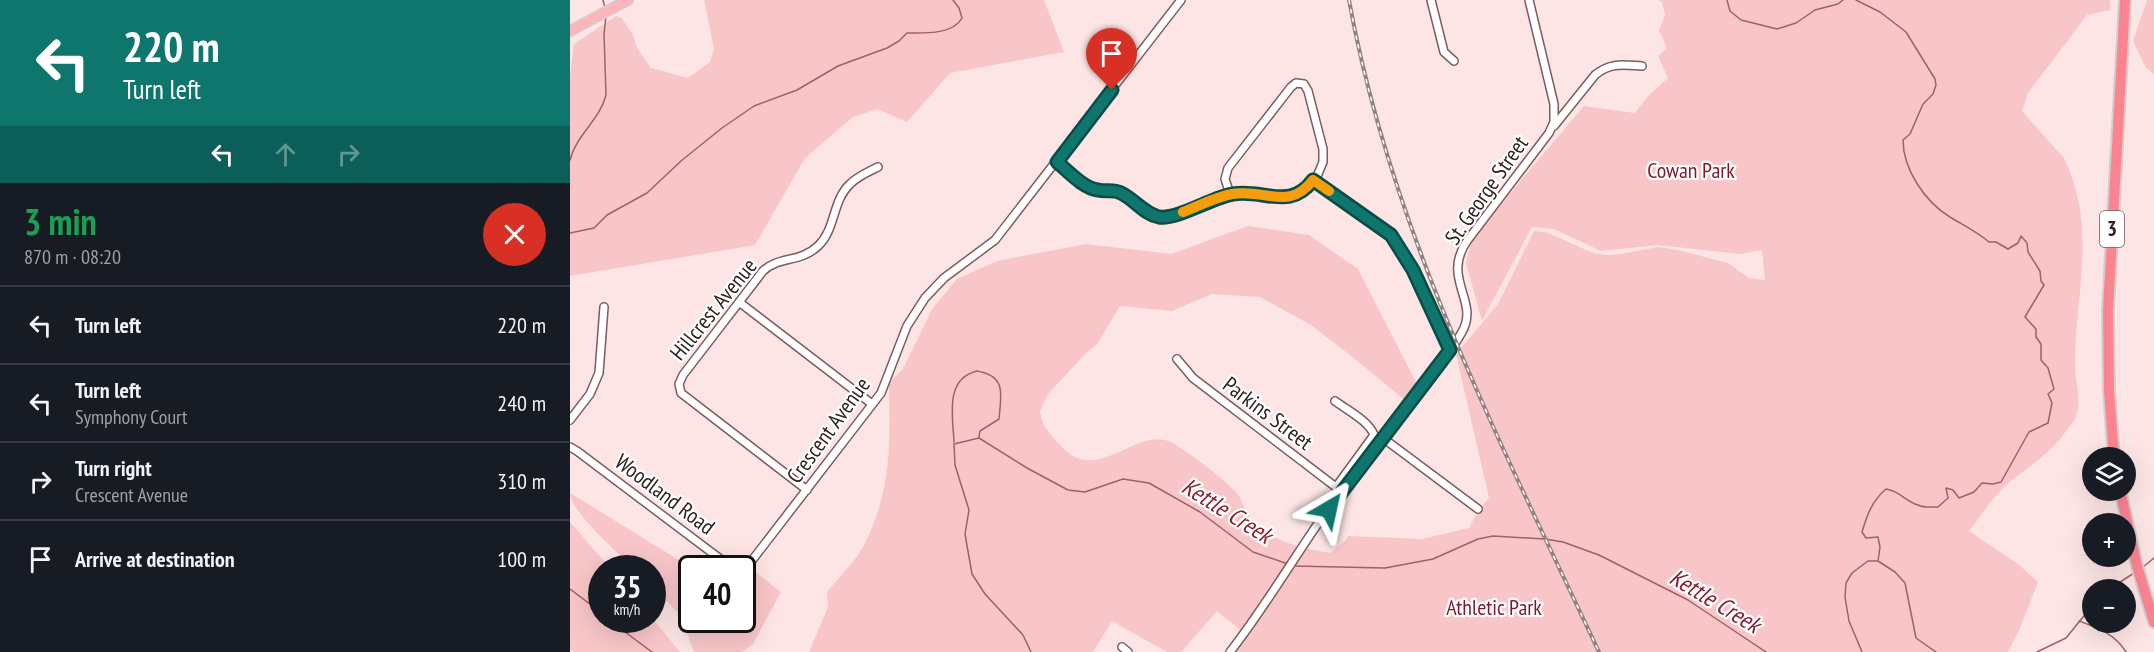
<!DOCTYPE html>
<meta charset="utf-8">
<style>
body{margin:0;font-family:"PT Sans Narrow",sans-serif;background:#20242c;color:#f1f3f6;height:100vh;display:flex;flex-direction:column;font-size:22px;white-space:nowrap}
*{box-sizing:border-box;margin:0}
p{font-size:20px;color:#9ea1a6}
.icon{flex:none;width:33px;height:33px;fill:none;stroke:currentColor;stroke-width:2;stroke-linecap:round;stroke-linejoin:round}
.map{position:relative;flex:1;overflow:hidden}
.side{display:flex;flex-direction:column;background:#171b24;width:570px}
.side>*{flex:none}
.banner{background:#0f766e;color:#fff;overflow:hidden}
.tools{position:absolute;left:1512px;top:447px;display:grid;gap:12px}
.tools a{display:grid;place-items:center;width:54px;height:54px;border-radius:50%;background:#171b24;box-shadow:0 6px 24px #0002;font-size:30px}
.speed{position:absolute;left:18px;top:555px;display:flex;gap:12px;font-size:30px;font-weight:700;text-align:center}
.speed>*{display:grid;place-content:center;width:78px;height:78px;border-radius:50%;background:#171b24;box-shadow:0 6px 24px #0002;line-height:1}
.speed small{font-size:15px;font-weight:400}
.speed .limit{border:3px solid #111;border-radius:9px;background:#fff;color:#111}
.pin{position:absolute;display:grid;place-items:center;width:51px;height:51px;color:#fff;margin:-62px -26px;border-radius:50% 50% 50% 0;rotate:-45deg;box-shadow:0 0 6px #0007}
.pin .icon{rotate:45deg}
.me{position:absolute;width:66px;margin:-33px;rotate:36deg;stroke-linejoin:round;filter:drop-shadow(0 0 4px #0008)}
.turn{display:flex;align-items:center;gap:21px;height:126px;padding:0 24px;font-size:27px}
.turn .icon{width:78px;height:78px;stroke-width:2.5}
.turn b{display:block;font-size:42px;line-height:51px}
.lanes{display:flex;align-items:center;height:57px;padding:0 24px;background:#0003;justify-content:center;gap:30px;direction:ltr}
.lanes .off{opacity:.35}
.round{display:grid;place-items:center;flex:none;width:63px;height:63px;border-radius:32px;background:#20242c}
.summary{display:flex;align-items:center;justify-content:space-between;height:102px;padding:0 24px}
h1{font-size:36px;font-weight:700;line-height:45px;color:#1e9e55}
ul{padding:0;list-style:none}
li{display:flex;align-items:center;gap:18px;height:78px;padding:0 24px;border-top:2px solid #363941}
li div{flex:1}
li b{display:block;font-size:22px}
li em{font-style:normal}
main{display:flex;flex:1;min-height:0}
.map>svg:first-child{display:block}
</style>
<main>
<section class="side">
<div class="banner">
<div class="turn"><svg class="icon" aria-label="left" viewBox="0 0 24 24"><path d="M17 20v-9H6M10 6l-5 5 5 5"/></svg><div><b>220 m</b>Turn left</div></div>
<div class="lanes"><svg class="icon" aria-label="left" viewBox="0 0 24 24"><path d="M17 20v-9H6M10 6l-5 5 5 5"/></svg><svg class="icon off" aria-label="ahead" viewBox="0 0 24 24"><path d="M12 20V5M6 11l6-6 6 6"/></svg><svg class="icon off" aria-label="right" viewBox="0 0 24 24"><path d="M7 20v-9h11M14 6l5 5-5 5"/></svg></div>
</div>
<div class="summary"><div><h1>3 min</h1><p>870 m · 08:20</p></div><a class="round" style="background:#d93025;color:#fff"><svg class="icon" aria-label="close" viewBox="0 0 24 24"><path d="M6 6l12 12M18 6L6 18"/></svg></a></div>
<ul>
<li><svg class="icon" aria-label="left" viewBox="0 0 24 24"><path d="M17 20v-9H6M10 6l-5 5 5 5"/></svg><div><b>Turn left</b></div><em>220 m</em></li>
<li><svg class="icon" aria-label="left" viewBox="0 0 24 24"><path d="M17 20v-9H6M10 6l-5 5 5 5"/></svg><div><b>Turn left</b><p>Symphony Court</p></div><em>240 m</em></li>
<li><svg class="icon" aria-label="right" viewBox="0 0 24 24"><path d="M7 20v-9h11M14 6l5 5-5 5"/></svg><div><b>Turn right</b><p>Crescent Avenue</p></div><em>310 m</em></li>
<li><svg class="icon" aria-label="arrive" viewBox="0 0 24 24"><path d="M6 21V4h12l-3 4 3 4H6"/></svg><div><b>Arrive at destination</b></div><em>100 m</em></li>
</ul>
</section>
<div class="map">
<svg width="1584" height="652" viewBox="0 0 1584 652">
<rect width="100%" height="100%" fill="#fde5e5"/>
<path fill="#f8c6c8" d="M134,0H474L494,52L380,73L337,122L307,109L283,117L235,158L185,245L0,276V76L4,44L46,16L52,18L63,35L67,48L81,68L118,78L140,62L144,49Z
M1088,0H1540V10L1517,15L1458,93L1452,111L1494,158C1528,229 1505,293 1505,365C1505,382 1513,402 1505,419C1502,424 1497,429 1494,434C1477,457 1454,469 1433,488C1420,501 1410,517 1399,531L1448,564L1468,582L1450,628L1438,652H660L674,633L647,611L611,652H597L542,621L523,652H239L258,607L257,592C269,577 285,562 294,545C322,491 320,442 319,383L333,369L362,309L387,279L427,261L516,244L601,254L678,226L739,235L788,269L848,386L836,401L785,359L741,325L690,297L642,294L602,311L550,306L527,344L516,353L478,394L470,411C471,424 479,433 487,442C492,447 498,454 505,457C537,472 571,428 601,442C616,450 659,482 669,496C674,504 677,517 685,523C706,543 732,548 760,553L776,540L778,536L852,539L899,528L909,509L919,498L886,354L928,304L964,231L976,232L1023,253L1037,255L1051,254L1088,247L1108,250L1158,263L1179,278L1195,280L1192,250L1170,254L1088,245L1031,251L984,229L962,227L912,321L896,263L902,238L1014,106L1065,113L1078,96L1098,78L1088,56L1097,48L1089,31L1095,15L1092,2Z
M1577,0H1584V74L1576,68L1563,41Z
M0,493L122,568V620H172L173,586L184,571L211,592L183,644L172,652H124L110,615L83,587L82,568H64C49,554 0,511 0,493Z
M0,522L40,568H32V620L83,619L110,652H4L0,650Z"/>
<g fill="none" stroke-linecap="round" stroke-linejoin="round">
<path stroke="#a16066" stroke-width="1.5" d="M33,0L35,8
M1157,0L1160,11L1171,20L1207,29L1226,23L1245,10L1268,4L1273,0
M1286,0L1310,12L1336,32L1365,79L1366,85L1363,94L1353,104L1340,134L1333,140C1333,169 1355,202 1380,217C1393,225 1407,232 1419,242H1426L1438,249L1448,243L1451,236L1457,243L1458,252L1470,271L1471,281L1474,285L1455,317L1466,329V337L1471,344V360L1478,368L1484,389L1478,394L1482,403L1478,423L1459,432L1431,482L1423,484L1412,483L1404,492L1389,498L1383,490L1376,488L1378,498L1368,507C1362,507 1354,508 1348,505C1335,501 1330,491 1316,489C1302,501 1297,515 1292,532L1296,538L1308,537L1310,547L1308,561
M0,160C6,135 30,120 36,95L34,34L36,16
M0,233L24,228L37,215L77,193L111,161L152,128L184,106L227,90L268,66L317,48L329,41L337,33C353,33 383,35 392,18L389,8L383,0
M384,442C383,417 374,379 407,371C437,376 431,395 429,419L410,431L409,437
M723,566L815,568L863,559L908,539L923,536L975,539L993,542L1029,555L1118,600L1196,652
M1573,567L1584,558
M0,589L32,613
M1538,590L1564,573
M39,620L82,652
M1509,621C1528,628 1545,634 1556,652
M461,652L453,635L415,594L402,574L395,534L399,510L385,465L384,444L409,438L457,468L498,490L515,492L553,479L579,483L630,512L683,552L718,564
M1292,652L1279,621L1275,597L1276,583L1282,573L1298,561H1308L1325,572L1335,583L1346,638L1366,652
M1467,652L1496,638L1522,606"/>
<g stroke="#7d5c5e" stroke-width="10">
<path id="minor" d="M861,0L874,52L884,61
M984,126L1025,75C1041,62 1053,65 1072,66
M487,162L518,186L530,191L549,192L578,212L590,218L603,215L660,194L689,193L712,198L722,196L738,187L748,174L753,162V149L738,91L734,84L726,83L721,87L658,168L655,179L660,194
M743,180L821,235L843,270L880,350
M169,302L302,404
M607,359L623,378L771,491
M765,401C777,410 799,421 804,435L766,487
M0,420L20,394L29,373L34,307
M813,438L908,509
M0,447L7,451L153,561L170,567L180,563L311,393L337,326L355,298L374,278L425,240L611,0
M237,490L111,393L109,384L113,375L193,271C209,256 230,263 248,246C266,229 262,201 280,184C288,176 298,172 308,167
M552,647L558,652
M660,652C700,601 732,543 771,491C810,439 860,388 892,332C910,301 871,279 897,241L979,133L984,122V104L959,0"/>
</g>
<g stroke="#d2cecf" stroke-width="12">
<path id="major" d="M0,31L58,0"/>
</g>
<g stroke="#d2cecf" stroke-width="14">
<path id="highway" d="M1544,458L1539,390L1538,310L1555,0
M1550,490L1567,566L1584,622"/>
</g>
<use href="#minor" stroke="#fff" stroke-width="7"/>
<use href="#major" stroke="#fdb5bc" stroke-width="9"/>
<use href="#highway" stroke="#fb8490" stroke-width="10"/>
<g stroke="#948081" stroke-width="4">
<path id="rail" d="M779,0C821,232 930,441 1029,652"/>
</g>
<use href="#rail" stroke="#fff" stroke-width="1.5" stroke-dasharray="4.5" stroke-linecap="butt"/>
</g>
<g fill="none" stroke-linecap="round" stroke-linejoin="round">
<g stroke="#0a4d48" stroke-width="15">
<path id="route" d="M542,90L487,162C498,171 513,188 528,190C536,192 543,189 551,193C564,199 574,214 589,217C607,220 643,197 663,194C695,189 720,211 743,180L821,235L843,270L880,350L759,509"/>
</g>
<use href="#route" stroke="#0f766e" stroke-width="10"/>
<path stroke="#f59e0b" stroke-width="10" d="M613,212C629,206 645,197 662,194C694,188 719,212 743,180L759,191"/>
</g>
<g text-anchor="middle" stroke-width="4.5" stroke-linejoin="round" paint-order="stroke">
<rect fill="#fff" stroke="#6f6465" stroke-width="1.5" x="1530" y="211" width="24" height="36" rx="4.5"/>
<g font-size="21" font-weight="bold" fill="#312223">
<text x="1542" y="236">3</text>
</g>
<g font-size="22" fill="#7f182e" stroke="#fff">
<text x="1121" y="178">Cowan Park</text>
<text x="924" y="615">Athletic Park</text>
</g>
<g font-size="22" fill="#312223" stroke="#fff">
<text transform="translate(916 190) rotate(-55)" y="8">St. George Street</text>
<text transform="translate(143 309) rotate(-51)" y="8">Hillcrest Avenue</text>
<text transform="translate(698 413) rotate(37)" y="8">Parkins Street</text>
<text transform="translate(258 430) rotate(-54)" y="8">Crescent Avenue</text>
<text transform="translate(95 494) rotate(37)" y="8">Woodland Road</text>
</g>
<g font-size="24" font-style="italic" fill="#882235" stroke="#fff">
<text transform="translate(657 511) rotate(32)" y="8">Kettle Creek</text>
<text transform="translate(1145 601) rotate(31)" y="8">Kettle Creek</text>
</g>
</g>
</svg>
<div class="tools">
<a><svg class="icon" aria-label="layers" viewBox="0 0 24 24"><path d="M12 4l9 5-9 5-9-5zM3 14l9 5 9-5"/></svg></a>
<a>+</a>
<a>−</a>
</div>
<div class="speed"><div>35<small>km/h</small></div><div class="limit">40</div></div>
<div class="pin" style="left:542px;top:90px;background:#d93025"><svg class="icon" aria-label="arrive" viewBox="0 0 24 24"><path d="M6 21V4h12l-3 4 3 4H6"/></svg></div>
<svg class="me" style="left:759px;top:509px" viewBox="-20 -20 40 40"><path d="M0-17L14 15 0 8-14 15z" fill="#0f766e" stroke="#fff" stroke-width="4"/></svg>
</div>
</main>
